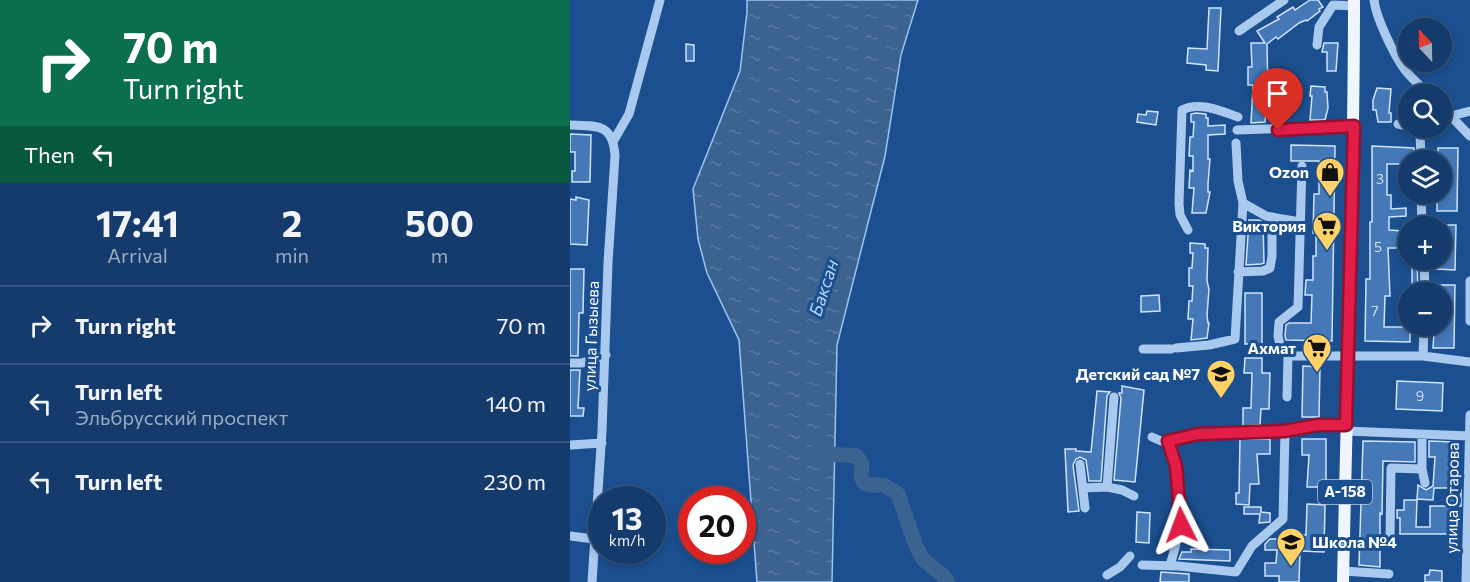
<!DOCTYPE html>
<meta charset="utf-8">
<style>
body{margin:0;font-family:Commissioner,sans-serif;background:#1d4271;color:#f1f3f6;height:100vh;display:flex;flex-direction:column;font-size:22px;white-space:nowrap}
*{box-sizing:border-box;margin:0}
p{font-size:20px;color:#9dadc1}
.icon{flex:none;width:33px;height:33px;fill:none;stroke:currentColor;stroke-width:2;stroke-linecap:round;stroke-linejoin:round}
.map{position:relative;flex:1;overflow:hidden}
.panel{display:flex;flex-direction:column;background:#143b6b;width:570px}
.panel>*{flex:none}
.guide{background:#0b6e4f;color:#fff;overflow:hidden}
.needle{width:39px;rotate:338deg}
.buttons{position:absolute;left:828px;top:18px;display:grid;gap:12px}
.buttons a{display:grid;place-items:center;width:54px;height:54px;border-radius:50%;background:#143b6b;box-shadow:0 3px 9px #0003,0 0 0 2px #33557e;font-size:30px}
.speed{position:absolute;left:18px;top:486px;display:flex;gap:12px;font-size:30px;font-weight:700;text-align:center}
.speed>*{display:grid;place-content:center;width:78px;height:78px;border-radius:50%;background:#143b6b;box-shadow:0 3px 9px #0003,0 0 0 2px #33557e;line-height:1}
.speed small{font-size:15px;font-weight:400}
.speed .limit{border:9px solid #d22;background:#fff;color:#111}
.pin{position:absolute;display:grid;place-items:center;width:51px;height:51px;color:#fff;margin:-62px -26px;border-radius:50% 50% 50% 0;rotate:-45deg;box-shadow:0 0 6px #0007}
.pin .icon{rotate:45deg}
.me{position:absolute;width:66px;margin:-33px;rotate:357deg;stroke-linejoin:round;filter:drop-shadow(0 0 4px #0008)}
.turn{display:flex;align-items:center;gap:21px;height:126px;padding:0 24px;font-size:27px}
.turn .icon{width:78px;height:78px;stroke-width:2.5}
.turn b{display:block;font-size:42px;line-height:51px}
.then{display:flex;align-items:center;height:57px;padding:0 24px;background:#0003;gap:12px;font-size:22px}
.eta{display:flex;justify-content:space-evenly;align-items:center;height:102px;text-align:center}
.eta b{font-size:36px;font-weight:700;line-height:42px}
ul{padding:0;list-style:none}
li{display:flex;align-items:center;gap:18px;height:78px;padding:0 24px;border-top:2px solid #33557e}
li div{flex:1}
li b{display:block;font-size:22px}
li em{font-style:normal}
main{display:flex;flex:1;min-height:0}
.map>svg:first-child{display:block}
</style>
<main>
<section class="panel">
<div class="guide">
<div class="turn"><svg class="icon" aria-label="right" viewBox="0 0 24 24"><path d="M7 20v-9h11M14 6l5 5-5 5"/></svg><div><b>70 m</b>Turn right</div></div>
<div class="then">Then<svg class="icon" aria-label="left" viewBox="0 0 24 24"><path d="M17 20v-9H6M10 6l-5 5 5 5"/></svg></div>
</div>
<div class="eta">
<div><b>17:41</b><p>Arrival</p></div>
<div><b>2</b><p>min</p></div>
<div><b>500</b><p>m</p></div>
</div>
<ul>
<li><svg class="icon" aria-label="right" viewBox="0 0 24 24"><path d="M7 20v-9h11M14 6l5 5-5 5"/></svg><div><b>Turn right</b></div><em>70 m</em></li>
<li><svg class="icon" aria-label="left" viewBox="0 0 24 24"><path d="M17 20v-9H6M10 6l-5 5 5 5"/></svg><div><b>Turn left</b><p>Эльбрусский проспект</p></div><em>140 m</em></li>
<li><svg class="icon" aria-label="left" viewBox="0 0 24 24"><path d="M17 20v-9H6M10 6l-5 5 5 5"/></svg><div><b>Turn left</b></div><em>230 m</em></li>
</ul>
</section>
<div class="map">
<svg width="900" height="582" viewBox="0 0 900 582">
<defs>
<pattern id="water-ripples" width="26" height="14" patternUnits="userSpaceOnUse" patternTransform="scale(1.5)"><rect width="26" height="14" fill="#3c6290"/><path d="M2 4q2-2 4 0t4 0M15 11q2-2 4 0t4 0" fill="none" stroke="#597aa1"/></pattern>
</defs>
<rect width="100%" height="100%" fill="#1b4f8f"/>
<path fill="url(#water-ripples)" stroke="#9cc4f0" stroke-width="1.5" d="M177,0H348L331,55L315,156L267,345L262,582H187L169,340L137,273L128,239L123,189L170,71L177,12Z"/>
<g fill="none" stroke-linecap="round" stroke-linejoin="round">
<path stroke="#3c6290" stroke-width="15" d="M245,453L287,456L292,464L291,477L294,483L299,485H314L328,494L346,546L353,559L372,575L378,582"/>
</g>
<path fill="#4478b7" stroke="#cfe3fa" stroke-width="1.5" d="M740,0H748L753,7L749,9L750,11L737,21L736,20L729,23L708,39L706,37L697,44L698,96H718V112H696L695,122L681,123L683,85H678V67H682L681,43H695L687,31L709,19L707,17L723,7L725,10Z
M639,8H651L648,71L636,70V65L617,63L618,48L637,49Z
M754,43H768L766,71H757V52H752Z
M116,44L124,45V61H116Z
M741,86L755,87V92H757L758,108L755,120H740L742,96H740Z
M807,88L821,89L819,113H821V122H808L806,110H803V100Z
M577,111L588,112L586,125L567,122L568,114L576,115Z
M626,113L636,114V118H638V126L655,125V134L638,135V159H640L638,184V192H640L636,213H622L624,188H619L620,170L623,171V156H619L620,137H623L624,122H621V114Z
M0,134L21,135L20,182H2V171H5V152H0Z
M721,145L765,146L762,341L716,340L715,336L716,325L719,323H741L742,295H735L736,280H743V256H746V233H743L744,194H749V161H721Z
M802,146L844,148V160H838V164H817V195H821V209L836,208V216L819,217V230L834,231V248H818L820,296H815L814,327H840V342L795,341L796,279H800V222H802Z
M868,148H888L887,211H867V195H872V162L868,160Z
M6,197L19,200L17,245L0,244V199L6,200Z
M679,220H689L693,222L694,263L691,264L676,265Z
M872,225H886L885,270L866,269V260H872Z
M620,243L635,244V248H638L637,281L639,289L637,315L638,323H639L637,338L621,340L623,319H618L619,301H622L623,286H619V268H622L623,253H620Z
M842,260H847L848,292H842Z
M0,269H14L13,313H9L8,356H0Z
M862,285H885L884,348H863L864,333H868V326H872V292H862Z
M675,293H692V344H675Z
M589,295L590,311L571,312V296Z
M675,358H692V373H700L699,409H691L690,425L673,426V408H681L682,373H674Z
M733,366L750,367L749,417H732Z
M0,370H10L8,408H14L13,416H0Z
M827,381L873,383L872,411L826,409Z
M552,386L574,390L565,482L544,480L551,398L549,393H552Z
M527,391L540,392L537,396L531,481H519L516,460L510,457L506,459L503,465L509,511L498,512L495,449H506V451L521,452Z
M670,439H700V454H687L689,484H680L679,505L666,504V493H669Z
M732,439H756V487H737L739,455H732Z
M793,441L845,442V462L813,461L812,514L810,513V538H813L812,548H810V567L789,565Z
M859,441L883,442L882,473H886V488H864L863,500L847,499L848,485L856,490L863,486L865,457H859Z
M879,490H891V506H880Z
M834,500H847L846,527H860V506H880L879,534H830V518H827V510H834Z
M737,504L755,505L754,552L730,551L729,582H709V576H695V563H706L707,550H695V544L700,539H710V544L730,545V535H736Z
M674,507H691V512L700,513V522L689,523L690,514H674Z
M567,512L580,513L579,543L566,542Z
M621,549L660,550V561L609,559L612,552H621Z
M860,570L872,571V582H855V575H859Z
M591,572L619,574V582H590Z"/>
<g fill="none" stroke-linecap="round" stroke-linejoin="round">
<path stroke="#a9c9ee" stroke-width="9" d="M804,0C806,18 824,55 835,70C842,79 851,86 858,94
M669,31L714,0
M747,45L749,27L763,5L784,6
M872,107L900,136
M881,116L900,111
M828,124L838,126
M0,125C27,126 43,123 45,156L38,263L32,431L22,582
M841,128L850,132L851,160
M667,130L784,126
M44,140L59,114L90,0
M851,194L852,226
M673,203L696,216L730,222
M618,230L610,215L609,203L612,110C629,101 651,111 668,117
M854,260L855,292
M668,272L693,271L700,268L702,256V217
M900,281V321
M606,348L639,345L665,339L673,203L668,181L666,143
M573,349H601
M718,356H853L900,362
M853,356L854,326
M0,363H12L36,355
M544,397L537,487L552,490L564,496
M717,397L718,356L710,345L708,336L709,322L728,307L732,166
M776,431L899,436
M582,437L591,441H598L628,434L715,431L747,425H776
M598,441L606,466L611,525L600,566
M0,445L32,443
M510,464L515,508
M852,469L855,483
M513,488L537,487
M0,536L24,539
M820,540L821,468L852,469V435
M572,565L608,566L666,572L682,546L713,519L715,431
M773,571L819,574
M537,575L550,567L560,556
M896,582L900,415"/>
<path stroke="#f0f6ff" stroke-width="12" d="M773,582C777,388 784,194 784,0"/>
</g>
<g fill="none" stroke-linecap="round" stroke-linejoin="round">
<g stroke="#92132f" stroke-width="15">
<path id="route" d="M611,525L606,466L598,441L628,434L715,431L747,425H776L784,126L708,130"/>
</g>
<use href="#route" stroke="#e11d48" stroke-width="10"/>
</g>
<defs>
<g id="shop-pin" transform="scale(1.5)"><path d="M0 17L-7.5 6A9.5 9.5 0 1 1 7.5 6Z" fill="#ffd166" stroke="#1b4f8f"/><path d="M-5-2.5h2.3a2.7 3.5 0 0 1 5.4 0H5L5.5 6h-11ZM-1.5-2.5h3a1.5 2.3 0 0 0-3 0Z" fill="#111"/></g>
<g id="supermarket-pin" transform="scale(1.5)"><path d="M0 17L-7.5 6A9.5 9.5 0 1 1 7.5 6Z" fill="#ffd166" stroke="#1b4f8f"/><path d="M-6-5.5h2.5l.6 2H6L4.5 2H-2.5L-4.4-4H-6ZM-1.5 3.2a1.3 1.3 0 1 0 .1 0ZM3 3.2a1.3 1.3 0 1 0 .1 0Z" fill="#111"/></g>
<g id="school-pin" transform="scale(1.5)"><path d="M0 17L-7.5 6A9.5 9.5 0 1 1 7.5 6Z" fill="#ffd166" stroke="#1b4f8f"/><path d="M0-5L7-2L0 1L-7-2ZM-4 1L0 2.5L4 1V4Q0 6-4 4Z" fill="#111"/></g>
</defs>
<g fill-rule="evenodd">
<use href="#shop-pin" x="760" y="172"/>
<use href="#supermarket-pin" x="757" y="226"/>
<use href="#supermarket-pin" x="747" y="348"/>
<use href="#school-pin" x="651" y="374"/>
<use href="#school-pin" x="721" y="542"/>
</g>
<g text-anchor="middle" stroke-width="6" stroke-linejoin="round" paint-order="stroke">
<g font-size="14" fill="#d0dded">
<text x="810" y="184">3</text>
<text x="808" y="252">5</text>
<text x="805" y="316">7</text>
<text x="850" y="401">9</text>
</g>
<rect fill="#1b4f8f" stroke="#bbcadd" stroke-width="1.5" x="748" y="480" width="54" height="24" rx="4.5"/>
<g font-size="15" font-weight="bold" fill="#fff">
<text x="775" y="497">А-158</text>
</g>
<g font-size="16" font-weight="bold" fill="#fff" stroke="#1b4f8f" text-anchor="end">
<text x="739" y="178">Ozon</text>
<text x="736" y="232">Виктория</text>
<text x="726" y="354">Ахмат</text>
<text x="630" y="380">Детский сад №7</text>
<text x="742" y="548" text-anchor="start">Школа №4</text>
</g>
<g font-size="16" fill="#fff" stroke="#1b4f8f">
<text transform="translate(21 336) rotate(-88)" y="6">улица Гызыева</text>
<text transform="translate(882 498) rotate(-89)" y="6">улица Отарова</text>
</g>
<g font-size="18" font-style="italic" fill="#b5d3f5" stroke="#1b4f8f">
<text transform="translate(254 288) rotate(-72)" y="6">Баксан</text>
</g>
</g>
</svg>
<div class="buttons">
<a><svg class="needle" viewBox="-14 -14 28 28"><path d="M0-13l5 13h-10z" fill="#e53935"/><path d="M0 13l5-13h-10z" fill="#9dadc1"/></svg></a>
<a><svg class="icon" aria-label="search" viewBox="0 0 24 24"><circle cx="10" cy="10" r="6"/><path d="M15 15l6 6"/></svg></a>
<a><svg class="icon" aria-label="layers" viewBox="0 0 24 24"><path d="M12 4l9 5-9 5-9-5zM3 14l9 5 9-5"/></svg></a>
<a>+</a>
<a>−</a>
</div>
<div class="speed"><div>13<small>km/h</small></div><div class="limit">20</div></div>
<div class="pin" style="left:708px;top:130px;background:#d93025"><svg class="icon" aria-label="arrive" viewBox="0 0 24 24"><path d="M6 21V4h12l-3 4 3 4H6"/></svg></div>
<svg class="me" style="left:611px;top:525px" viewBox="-20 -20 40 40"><path d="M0-17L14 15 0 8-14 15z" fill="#e11d48" stroke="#fff" stroke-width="4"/></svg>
</div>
</main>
